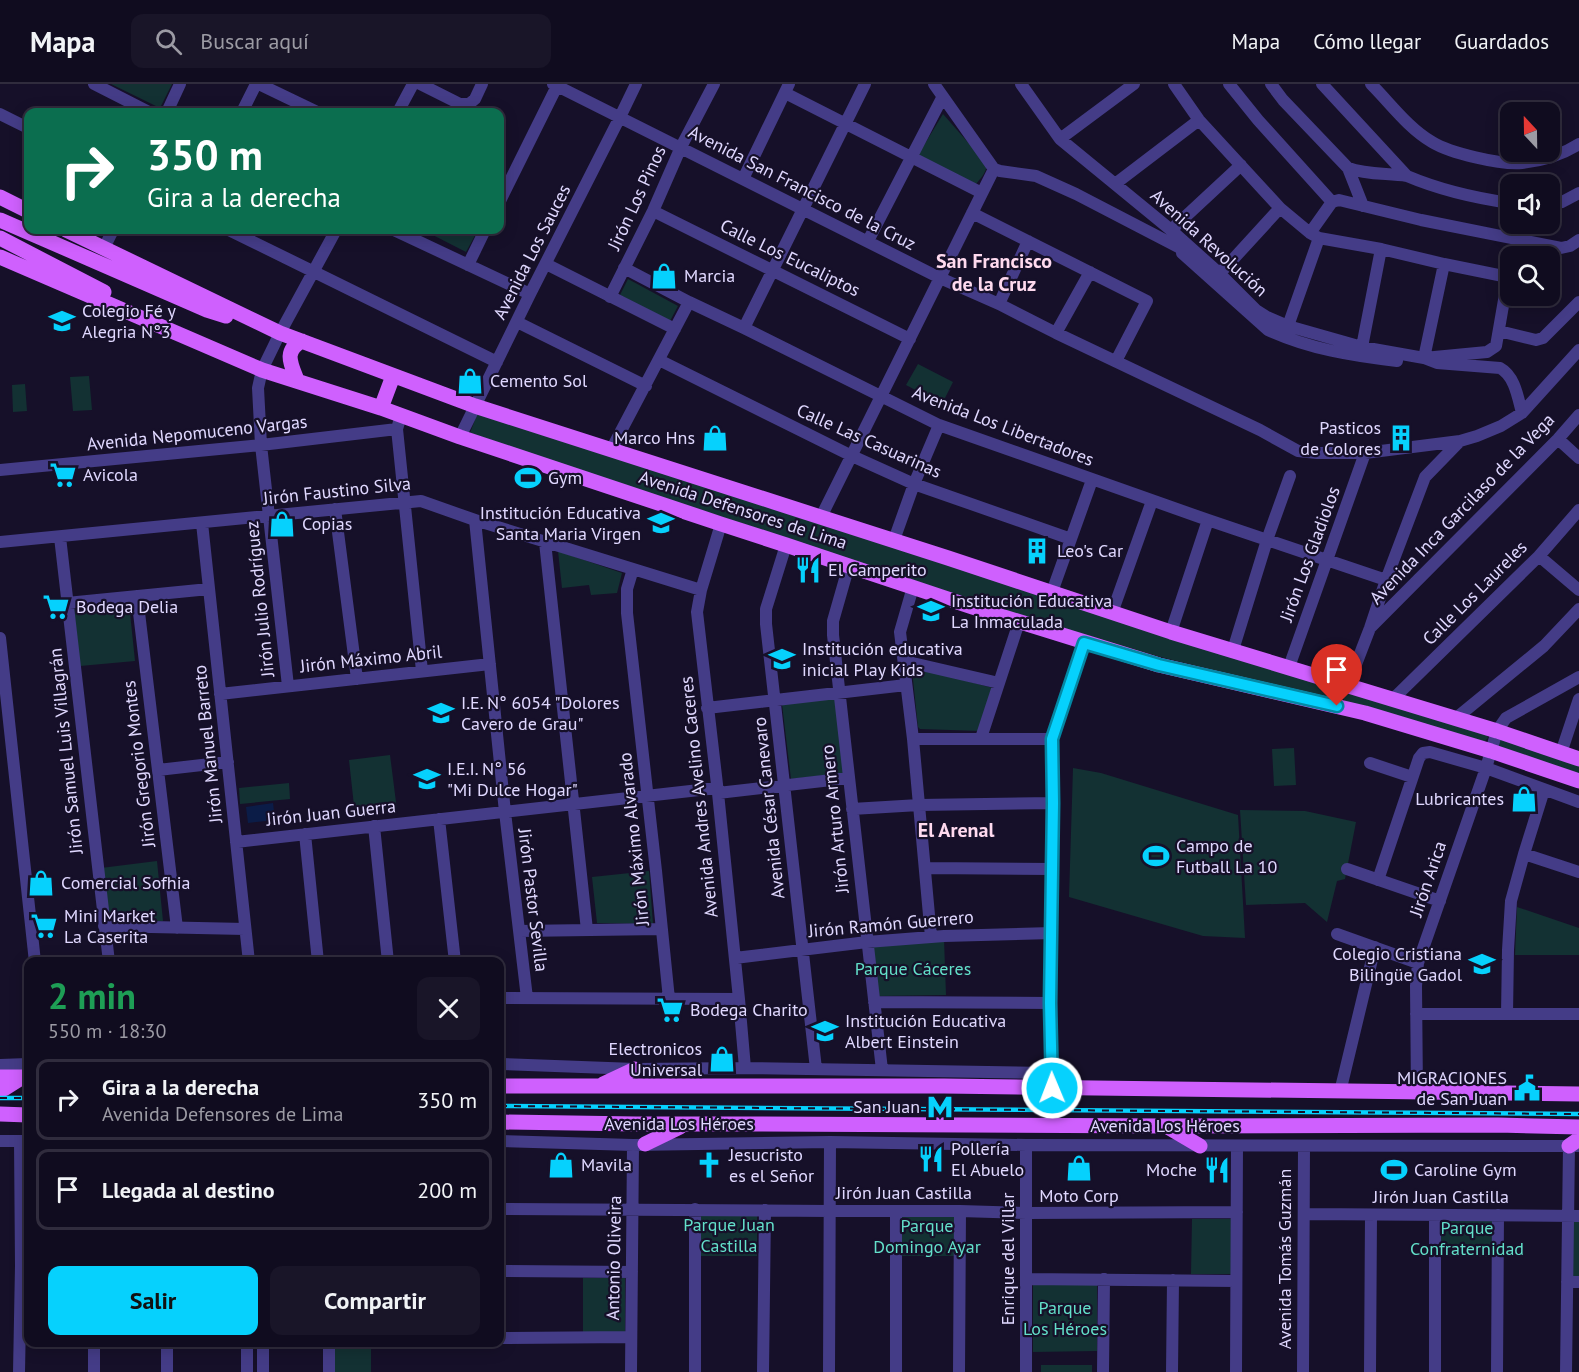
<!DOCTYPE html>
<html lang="es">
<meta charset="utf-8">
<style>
body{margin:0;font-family:"PT Sans",sans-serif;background:#191528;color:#f1f3f6;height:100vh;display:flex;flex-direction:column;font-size:22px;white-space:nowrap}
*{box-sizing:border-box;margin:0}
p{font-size:20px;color:#9c9ba4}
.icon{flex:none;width:33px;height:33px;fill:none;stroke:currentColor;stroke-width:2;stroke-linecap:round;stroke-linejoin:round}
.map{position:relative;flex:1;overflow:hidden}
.sheet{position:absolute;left:24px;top:873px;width:480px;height:390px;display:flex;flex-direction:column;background:#100c1f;border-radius:12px;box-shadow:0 3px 15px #0003,0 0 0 2px #302c3d}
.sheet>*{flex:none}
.guide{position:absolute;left:24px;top:24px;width:480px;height:126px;border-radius:12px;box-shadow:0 3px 15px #0003,0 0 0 2px #302c3d;background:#0b6e4f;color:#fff;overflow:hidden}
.needle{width:39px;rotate:338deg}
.buttons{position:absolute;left:1500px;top:18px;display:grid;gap:12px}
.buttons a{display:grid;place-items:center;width:60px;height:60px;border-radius:12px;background:#100c1f;box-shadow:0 3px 15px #0003,0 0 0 2px #302c3d;font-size:30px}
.pin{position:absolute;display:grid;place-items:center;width:51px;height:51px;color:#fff;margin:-62px -26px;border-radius:50% 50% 50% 0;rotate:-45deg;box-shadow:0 0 6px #0007}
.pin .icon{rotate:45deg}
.me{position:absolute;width:66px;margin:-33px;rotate:359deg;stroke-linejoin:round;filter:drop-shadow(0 0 4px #0008)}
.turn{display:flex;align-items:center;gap:21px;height:126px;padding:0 24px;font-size:27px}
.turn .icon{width:78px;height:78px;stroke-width:2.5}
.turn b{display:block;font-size:42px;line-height:51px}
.round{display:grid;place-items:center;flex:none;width:63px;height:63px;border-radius:12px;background:#191528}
.summary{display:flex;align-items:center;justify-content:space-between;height:102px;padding:0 24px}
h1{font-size:36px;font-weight:600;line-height:45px;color:#1e9e55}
.button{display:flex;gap:12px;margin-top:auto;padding:12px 24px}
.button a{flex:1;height:69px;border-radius:12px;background:#06d1fd;color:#111;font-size:24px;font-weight:600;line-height:69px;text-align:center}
.button a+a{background:#191528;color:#f1f3f6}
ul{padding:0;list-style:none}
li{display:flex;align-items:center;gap:18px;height:81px;margin:0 12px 9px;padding:0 12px;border:3px solid #302c3d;border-radius:12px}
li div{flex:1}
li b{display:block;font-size:22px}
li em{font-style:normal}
header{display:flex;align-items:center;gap:36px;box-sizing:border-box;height:84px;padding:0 30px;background:#100c1f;border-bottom:2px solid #302c3d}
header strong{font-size:28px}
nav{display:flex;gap:33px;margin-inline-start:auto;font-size:21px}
.search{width:420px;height:54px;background:#191528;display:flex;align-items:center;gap:15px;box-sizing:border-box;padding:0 21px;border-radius:12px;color:#9c9ba4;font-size:22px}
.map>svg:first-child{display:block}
</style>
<header>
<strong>Mapa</strong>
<div class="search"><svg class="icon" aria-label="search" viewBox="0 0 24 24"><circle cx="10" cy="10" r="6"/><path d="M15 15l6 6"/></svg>Buscar aquí</div>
<nav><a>Mapa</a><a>Cómo llegar</a><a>Guardados</a></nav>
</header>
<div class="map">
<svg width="1579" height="1288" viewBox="0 0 1579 1288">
<rect width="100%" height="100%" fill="#161029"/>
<path fill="#133133" d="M111,0H172L160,24Z
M943,30L986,79C988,87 981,94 976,100L918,71Z
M423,146H478L466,168Z
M628,195L678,222L670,237L620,211Z
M918,280L953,298L942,320L906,301Z
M89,292L92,326L73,327L70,293Z
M25,300L27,327L13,328L12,301Z
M478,328L1343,604L1339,618L1093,556L470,349Z
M558,467L622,489L617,509L591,511L589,501L562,504Z
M129,519L135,577L80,582L74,525Z
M914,583L993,604L980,647L920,645L918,643L912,586Z
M1346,608L1487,650L1488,654L1484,658L1344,617V614Z
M836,614L844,689L791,695L782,620Z
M1500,655L1579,678V693L1498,665V657Z
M1294,664L1296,701L1274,702L1272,665Z
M390,671L397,726L355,731L349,676Z
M1073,684L1101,689L1238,731L1245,854L1203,852L1069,813Z
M289,699L290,715L240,720L239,704Z
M1240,726L1305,727L1356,738L1345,795L1337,797L1327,838L1305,819L1246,821Z
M157,777L163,837L108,836L101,784Z
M649,787L653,840L597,839L592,793Z
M1517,823L1579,844V871H1515Z
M944,855L946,911L878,912L873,861Z
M701,1130H757V1172H701Z
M899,1132H956L955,1172H899Z
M1192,1135H1232L1231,1190H1191Z
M1440,1136H1493V1173L1440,1172Z
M1572,1137H1579V1192H1571Z
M583,1194H625V1250L583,1249Z
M1033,1201H1097V1267L1033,1268Z
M333,1259H371V1288H333Z
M1041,1281H1092V1288H1041Z"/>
<path fill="#0b1c47" d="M273,719L275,736L248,739L246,723Z"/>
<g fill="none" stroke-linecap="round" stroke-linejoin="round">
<path stroke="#443c87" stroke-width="12" d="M94,0L149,28
M259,0L317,28
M420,0L460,20H469L475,15L482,0
M553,0L940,194L999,220L1056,249L1260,346L1298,367L1317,369H1365L1460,357L1477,352L1501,342L1522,329L1579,266
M934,0L994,85
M1021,0L1060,55L1171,146L1219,189L1256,226L1267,233L1288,242L1362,263L1424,274L1487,268L1496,262L1508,193L1444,180L1381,165L1319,154L1310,149L1280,124L1199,36L1174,0
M1229,0L1258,36L1332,118
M1271,0L1283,16L1348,84L1363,122
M1322,0L1407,92C1440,106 1475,114 1510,119
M1371,0C1390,19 1408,44 1432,58C1450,69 1500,81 1522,79C1541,77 1562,71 1579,60
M785,9L982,109
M167,28L180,0
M242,28L256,0
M398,28L413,0
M0,30L28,44
M1060,55L1134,0
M1348,84C1367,91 1387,89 1407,92
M994,85L1000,87L1036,92L1076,110L1180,164L1189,171
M743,95L789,0
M1115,100L1199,36
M500,117L558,0
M1550,120L1562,118L1579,109
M653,127L910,255
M972,129L1147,217L1116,277
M229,146L497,278
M394,146L530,210
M1171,146L1241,81
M1310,149L1332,118L1339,116L1421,136L1561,164L1570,162L1579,156
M868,157L942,14
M104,164L113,146
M1182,169L1268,246C1309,265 1353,272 1397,277
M546,180L675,245
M1444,180L1424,274L1437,279L1500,284C1515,292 1518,314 1522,329
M468,181L485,146
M624,184L689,218L744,244L939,341L1208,436L1386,496
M1214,187L1219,189L1226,183L1280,124
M610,213L653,127L681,63L714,0
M999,220L1028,157
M517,238L646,302
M1288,242L1319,154
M744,244L865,0
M1499,247L1536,256L1543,254L1579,218
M1056,249L1090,188
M1362,263L1381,165
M659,276L852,372L914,400L1071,455
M399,338L397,345L422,587
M460,353L530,210L620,33L636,0
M1558,355L1579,374
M611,366L689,218
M0,386L261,361L397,345
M335,425L357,595
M821,433L994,85
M475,436L505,728L527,914
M202,439L249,878
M721,440L701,506L697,528L718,709L739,915L745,984
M60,453L109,878
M894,456L914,400L939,341
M0,458L421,417L475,436L701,506
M545,458L587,846
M786,461L766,525V540L816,985
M1539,472L1579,506
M849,481L833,537V551L882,986
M633,485L627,505V529L656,787L669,915
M913,503L900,548L913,655L931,853
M1052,508L1092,396
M137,512L177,844
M67,519L209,505
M1112,529L1152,417
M1370,544L1558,355L1579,331
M1171,548L1208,436
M0,554L35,878
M1233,566L1267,456L1290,392
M904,577L999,599
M1289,583L1365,369
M1348,601L1370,544L1386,496L1425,393L1460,357
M288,602L261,361L258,304L262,286L280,249L336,146
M220,610L490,580
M1393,615L1539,472L1579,426
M707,624L906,601
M1455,635L1544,562L1579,525
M981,654L1019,538
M913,655H1052
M1561,669L1579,615
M1370,679L1412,693
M158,686L228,678
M718,709L849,694
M852,725L919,721L1053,719
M439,735L455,878
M374,742L388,878
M305,750L318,878
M236,758L717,704
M1524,770L1579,788
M925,784L1052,785
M1347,785L1440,817
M1378,796L1419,674L1423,669L1430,668L1486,684L1579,718
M104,842L245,845
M519,847L662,845
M1337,850L1418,879
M735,874L867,858L944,852L1052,849
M500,914L739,915
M874,918L1051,919
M1416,930H1579
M1507,930L1508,866L1511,817L1524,770L1544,706
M500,980L635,985L745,984L1051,989
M0,981L28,980
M1051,996L1052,655L1084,559
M1340,1008L1375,863
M1417,1009L1416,902L1418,879L1486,684L1497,647L1506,634L1579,593
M0,1057H28
M500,1057L633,1061L830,1058L1026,1061L1578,1062
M500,1125L830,1127H960L1027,1129L1237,1128
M1304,1130L1579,1132
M500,1187L632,1188
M1026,1195L1236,1197
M1567,1198H1579
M500,1254L631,1253
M19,1288L21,1182L20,1057
M94,1288V1258
M167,1288V1258
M247,1288V1258
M263,1288V1258
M329,1288V1258
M631,1288L633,1061
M695,1288V1125
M763,1288L765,1126
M829,1288L830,1058
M896,1288V1127
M959,1288L960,1127
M1026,1288V1061
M1103,1288L1104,1195
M1172,1288L1173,1196
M1236,1288L1237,1062
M1303,1288L1304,1062
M1370,1288L1371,1131
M1435,1288V1131
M1497,1288L1498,1131
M1566,1288L1569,1062"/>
<path stroke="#cf60fe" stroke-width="15" d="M0,113L28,127
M0,136L207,226L226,232
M66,146L280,249L475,322L948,474L1171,548L1497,647L1579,675
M0,154L104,208
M0,173L262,286L381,324L460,353L721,440L786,461L972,523L1159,581L1365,629L1491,667L1579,697
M297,296C291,280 283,267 302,257
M381,324L393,292
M0,993H28
M603,1000L635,985
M500,1002H944L1579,1010
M0,1005H4L23,993
M0,1030L28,1031
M500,1038L636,1040H752L1166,1042L1498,1041L1579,1043
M1166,1042L1200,1062
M645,1060L680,1043
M1569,1062L1579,1055"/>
<g stroke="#06d1fd" stroke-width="4.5">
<path id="rail" d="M0,1014H28
M500,1022L1579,1030"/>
</g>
<use href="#rail" stroke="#161029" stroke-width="2" stroke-dasharray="7" stroke-linecap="butt"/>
</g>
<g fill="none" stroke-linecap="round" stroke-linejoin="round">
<g stroke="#0488a4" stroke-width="15">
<path id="route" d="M1052,1004L1050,919L1053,719L1052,655L1084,559L1159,581L1337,622"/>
</g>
<use href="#route" stroke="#06d1fd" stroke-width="10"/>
</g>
<defs>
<g id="shop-bare" transform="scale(2.07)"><path d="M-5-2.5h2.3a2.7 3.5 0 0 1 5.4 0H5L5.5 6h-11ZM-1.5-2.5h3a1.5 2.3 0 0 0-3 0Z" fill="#06d1fd" stroke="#161029" stroke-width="2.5" paint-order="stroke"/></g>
<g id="school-bare" transform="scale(2.07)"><path d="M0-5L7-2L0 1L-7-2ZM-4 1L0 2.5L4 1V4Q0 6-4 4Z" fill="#06d1fd" stroke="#161029" stroke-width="2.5" paint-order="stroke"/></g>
<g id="building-bare" transform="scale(2.07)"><path d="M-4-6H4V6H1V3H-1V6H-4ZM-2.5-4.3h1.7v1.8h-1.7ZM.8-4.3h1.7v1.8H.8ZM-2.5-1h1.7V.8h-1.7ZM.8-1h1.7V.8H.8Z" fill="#06d1fd" stroke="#161029" stroke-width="2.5" paint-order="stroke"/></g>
<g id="supermarket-bare" transform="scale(2.07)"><path d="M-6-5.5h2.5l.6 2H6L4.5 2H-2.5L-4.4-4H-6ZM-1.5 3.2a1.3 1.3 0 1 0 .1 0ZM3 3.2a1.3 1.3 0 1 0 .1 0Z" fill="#06d1fd" stroke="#161029" stroke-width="2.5" paint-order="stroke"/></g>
<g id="stadium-bare" transform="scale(2.07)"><path d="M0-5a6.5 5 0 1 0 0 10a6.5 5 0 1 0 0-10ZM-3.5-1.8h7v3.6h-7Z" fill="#06d1fd" stroke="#161029" stroke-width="2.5" paint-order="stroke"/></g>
<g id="restaurant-bare" transform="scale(2.07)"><path d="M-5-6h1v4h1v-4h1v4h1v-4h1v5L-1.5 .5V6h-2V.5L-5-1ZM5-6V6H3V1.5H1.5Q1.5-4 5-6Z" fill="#06d1fd" stroke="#161029" stroke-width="2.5" paint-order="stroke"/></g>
<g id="civic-bare" transform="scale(2.07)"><path d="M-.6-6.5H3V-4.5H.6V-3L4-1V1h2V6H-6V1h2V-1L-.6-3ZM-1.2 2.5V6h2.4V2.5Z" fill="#06d1fd" stroke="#161029" stroke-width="2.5" paint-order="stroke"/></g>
<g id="metro-bare" transform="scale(2.07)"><path d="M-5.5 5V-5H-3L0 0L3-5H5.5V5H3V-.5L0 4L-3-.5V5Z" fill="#06d1fd" stroke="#161029" stroke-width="2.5" paint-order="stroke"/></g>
<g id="church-bare" transform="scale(2.07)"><path d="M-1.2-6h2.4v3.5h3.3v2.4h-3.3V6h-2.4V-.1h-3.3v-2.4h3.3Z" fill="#06d1fd" stroke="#161029" stroke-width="2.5" paint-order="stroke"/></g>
</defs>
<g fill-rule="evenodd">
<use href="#shop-bare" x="664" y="192"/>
<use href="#school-bare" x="62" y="237"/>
<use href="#shop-bare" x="470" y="297"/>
<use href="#shop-bare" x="715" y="354"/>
<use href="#building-bare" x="1401" y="354"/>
<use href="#supermarket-bare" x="63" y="391"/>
<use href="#stadium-bare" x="528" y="394"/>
<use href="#school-bare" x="661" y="439"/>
<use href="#shop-bare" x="282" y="440"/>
<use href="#building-bare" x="1037" y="467"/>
<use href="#restaurant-bare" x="808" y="486"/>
<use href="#supermarket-bare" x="56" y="523"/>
<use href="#school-bare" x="931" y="527"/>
<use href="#school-bare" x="782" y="575"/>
<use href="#school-bare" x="441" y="629"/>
<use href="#school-bare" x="427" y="695"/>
<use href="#shop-bare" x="1524" y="715"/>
<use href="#stadium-bare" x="1156" y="772"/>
<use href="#shop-bare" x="41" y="799"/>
<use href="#supermarket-bare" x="44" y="842"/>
<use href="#school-bare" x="1482" y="880"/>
<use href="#supermarket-bare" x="670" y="926"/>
<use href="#school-bare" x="825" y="947"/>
<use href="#shop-bare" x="722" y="975"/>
<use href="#civic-bare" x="1527" y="1004"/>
<use href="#metro-bare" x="940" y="1023"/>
<use href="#restaurant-bare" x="931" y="1075"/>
<use href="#shop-bare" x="561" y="1081"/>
<use href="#church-bare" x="709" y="1081"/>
<use href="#shop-bare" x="1079" y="1084"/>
<use href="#restaurant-bare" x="1217" y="1086"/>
<use href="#stadium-bare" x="1394" y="1086"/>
</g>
<g text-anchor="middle" stroke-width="4.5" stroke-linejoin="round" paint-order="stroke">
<g font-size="18" fill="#e0d8ff" stroke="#161029">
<text transform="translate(802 104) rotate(27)" y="6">Avenida San Francisco de la Cruz</text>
<text transform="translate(637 114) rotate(-65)" y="6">Jirón Los Pinos</text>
<text transform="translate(1209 159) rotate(42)" y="6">Avenida Revolución</text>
<text transform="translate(532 168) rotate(-63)" y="6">Avenida Los Sauces</text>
<text transform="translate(790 174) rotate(26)" y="6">Calle Los Eucaliptos</text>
<text transform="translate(1003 342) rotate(21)" y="6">Avenida Los Libertadores</text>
<text transform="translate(197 349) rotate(-6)" y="6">Avenida Nepomuceno Vargas</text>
<text transform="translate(869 357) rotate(24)" y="6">Calle Las Casuarinas</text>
<text transform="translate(337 407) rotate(-6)" y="6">Jirón Faustino Silva</text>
<text transform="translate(1462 425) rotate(-46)" y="6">Avenida Inca Garcilaso de la Vega</text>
<text transform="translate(743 426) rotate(18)" y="6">Avenida Defensores de Lima</text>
<text transform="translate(1310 470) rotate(-70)" y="6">Jirón Los Gladiolos</text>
<text transform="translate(1475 509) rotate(-45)" y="6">Calle Los Laureles</text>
<text transform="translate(260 515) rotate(-96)" y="6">Jirón Julio Rodríguez</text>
<text transform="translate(371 575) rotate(-6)" y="6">Jirón Máximo Abril</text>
<text transform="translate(208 660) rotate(-96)" y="6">Jirón Manuel Barreto</text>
<text transform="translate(66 667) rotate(-96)" y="6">Jirón Samuel Luis Villagrán</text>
<text transform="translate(139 680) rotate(-97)" y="6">Jirón Gregorio Montes</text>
<text transform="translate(699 713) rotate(-96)" y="6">Avenida Andres Avelino Caceres</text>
<text transform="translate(769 724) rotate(-96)" y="6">Avenida César Canevaro</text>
<text transform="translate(331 729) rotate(-6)" y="6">Jirón Juan Guerra</text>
<text transform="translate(835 735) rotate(-96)" y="6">Jirón Arturo Armero</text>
<text transform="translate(634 755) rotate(-96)" y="6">Jirón Máximo Alvarado</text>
<text transform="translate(1428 795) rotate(-71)" y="6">Jirón Arica</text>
<text transform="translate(533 816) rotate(83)" y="6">Jirón Pastor Sevilla</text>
<text transform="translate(891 840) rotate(-5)" y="6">Jirón Ramón Guerrero</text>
<text x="679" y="1046">Avenida Los Héroes</text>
<text x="1165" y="1048">Avenida Los Héroes</text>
<text x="904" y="1115">Jirón Juan Castilla</text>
<text x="1441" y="1119">Jirón Juan Castilla</text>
<text transform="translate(614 1174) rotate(-89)" y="6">Antonio Oliveira</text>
<text transform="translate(1008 1175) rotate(-90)" y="6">Enrique del Villar</text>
<text transform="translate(1285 1175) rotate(-90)" y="6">Avenida Tomás Guzmán</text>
</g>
<g font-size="18" fill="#e0d8ff" stroke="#161029" text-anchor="start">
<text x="684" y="198">Marcia</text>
<text x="82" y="233">Colegio Fé y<tspan x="82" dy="21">Alegria N°3</tspan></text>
<text x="490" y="303">Cemento Sol</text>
<text x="1381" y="350" text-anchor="end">Pasticos<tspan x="1381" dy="21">de Colores</tspan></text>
<text x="695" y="360" text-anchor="end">Marco Hns</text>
<text x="83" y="397">Avicola</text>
<text x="548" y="400">Gym</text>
<text x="641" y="435" text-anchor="end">Institución Educativa<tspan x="641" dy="21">Santa Maria Virgen</tspan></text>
<text x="302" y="446">Copias</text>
<text x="1057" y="473">Leo's Car</text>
<text x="828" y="492">El Camperito</text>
<text x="951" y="523">Institución Educativa<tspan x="951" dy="21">La Inmaculada</tspan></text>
<text x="76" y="529">Bodega Delia</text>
<text x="802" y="571">Institución educativa<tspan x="802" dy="21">inicial Play Kids</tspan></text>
<text x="461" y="625">I.E. N° 6054 "Dolores<tspan x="461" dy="21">Cavero de Grau"</tspan></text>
<text x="447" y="691">I.E.I. N° 56<tspan x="447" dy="21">"Mi Dulce Hogar"</tspan></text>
<text x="1504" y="721" text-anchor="end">Lubricantes</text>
<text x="1176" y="768">Campo de<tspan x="1176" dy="21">Futball La 10</tspan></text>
<text x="61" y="805">Comercial Sofhia</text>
<text x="64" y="838">Mini Market<tspan x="64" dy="21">La Caserita</tspan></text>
<text x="1462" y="876" text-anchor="end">Colegio Cristiana<tspan x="1462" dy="21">Bilingüe Gadol</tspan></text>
<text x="690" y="932">Bodega Charito</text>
<text x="845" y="943">Institución Educativa<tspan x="845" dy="21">Albert Einstein</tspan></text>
<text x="702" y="971" text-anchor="end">Electronicos<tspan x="702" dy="21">Universal</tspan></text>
<text x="1507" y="1000" text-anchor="end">MIGRACIONES<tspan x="1507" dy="21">de San Juan</tspan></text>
<text x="920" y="1029" text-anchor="end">San Juan</text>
<text x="951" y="1071">Pollería<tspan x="951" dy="21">El Abuelo</tspan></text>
<text x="729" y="1077">Jesucristo<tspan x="729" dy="21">es el Señor</tspan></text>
<text x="581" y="1087">Mavila</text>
<text x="1197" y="1092" text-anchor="end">Moche</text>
<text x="1414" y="1092">Caroline Gym</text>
<text x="1079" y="1118" text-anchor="middle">Moto Corp</text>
</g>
<g font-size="18" fill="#63e0ca" stroke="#161029">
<text x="913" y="891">Parque Cáceres</text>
<text x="729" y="1147">Parque Juan<tspan x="729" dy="21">Castilla</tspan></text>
<text x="927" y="1148">Parque<tspan x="927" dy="21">Domingo Ayar</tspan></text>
<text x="1467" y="1150">Parque<tspan x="1467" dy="21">Confraternidad</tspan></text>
<text x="1065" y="1230">Parque<tspan x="1065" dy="21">Los Héroes</tspan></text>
</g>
<g font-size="20" font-weight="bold" fill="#ffdaef" stroke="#161029">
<text x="994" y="184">San Francisco<tspan x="994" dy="23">de la Cruz</tspan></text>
<text x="956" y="753">El Arenal</text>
</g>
</g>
</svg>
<div class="buttons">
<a><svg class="needle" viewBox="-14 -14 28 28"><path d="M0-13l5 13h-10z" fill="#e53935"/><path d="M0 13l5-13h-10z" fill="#9c9ba4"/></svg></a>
<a><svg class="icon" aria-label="sound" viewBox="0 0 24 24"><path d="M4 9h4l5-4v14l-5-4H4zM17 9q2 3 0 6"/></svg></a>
<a><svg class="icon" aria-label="search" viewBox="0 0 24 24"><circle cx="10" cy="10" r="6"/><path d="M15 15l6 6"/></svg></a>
</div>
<div class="pin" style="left:1337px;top:622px;background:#d93025"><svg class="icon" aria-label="arrive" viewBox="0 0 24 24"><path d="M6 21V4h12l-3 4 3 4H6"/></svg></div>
<svg class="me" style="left:1052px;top:1004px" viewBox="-20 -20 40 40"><circle r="17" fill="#06d1fd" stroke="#fff" stroke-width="3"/><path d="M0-11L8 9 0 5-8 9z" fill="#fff"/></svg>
<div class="guide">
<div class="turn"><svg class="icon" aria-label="right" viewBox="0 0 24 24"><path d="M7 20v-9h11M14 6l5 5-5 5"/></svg><div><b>350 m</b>Gira a la derecha</div></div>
</div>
<section class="sheet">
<div class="summary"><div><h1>2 min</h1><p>550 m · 18:30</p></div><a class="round"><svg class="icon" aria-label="close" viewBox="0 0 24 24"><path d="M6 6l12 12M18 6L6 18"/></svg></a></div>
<ul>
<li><svg class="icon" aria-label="right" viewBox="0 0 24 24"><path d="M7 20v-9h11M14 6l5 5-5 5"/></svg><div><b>Gira a la derecha</b><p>Avenida Defensores de Lima</p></div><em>350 m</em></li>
<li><svg class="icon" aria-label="arrive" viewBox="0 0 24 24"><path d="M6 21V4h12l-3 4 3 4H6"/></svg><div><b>Llegada al destino</b></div><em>200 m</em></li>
</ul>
<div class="button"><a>Salir</a><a>Compartir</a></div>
</section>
</div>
